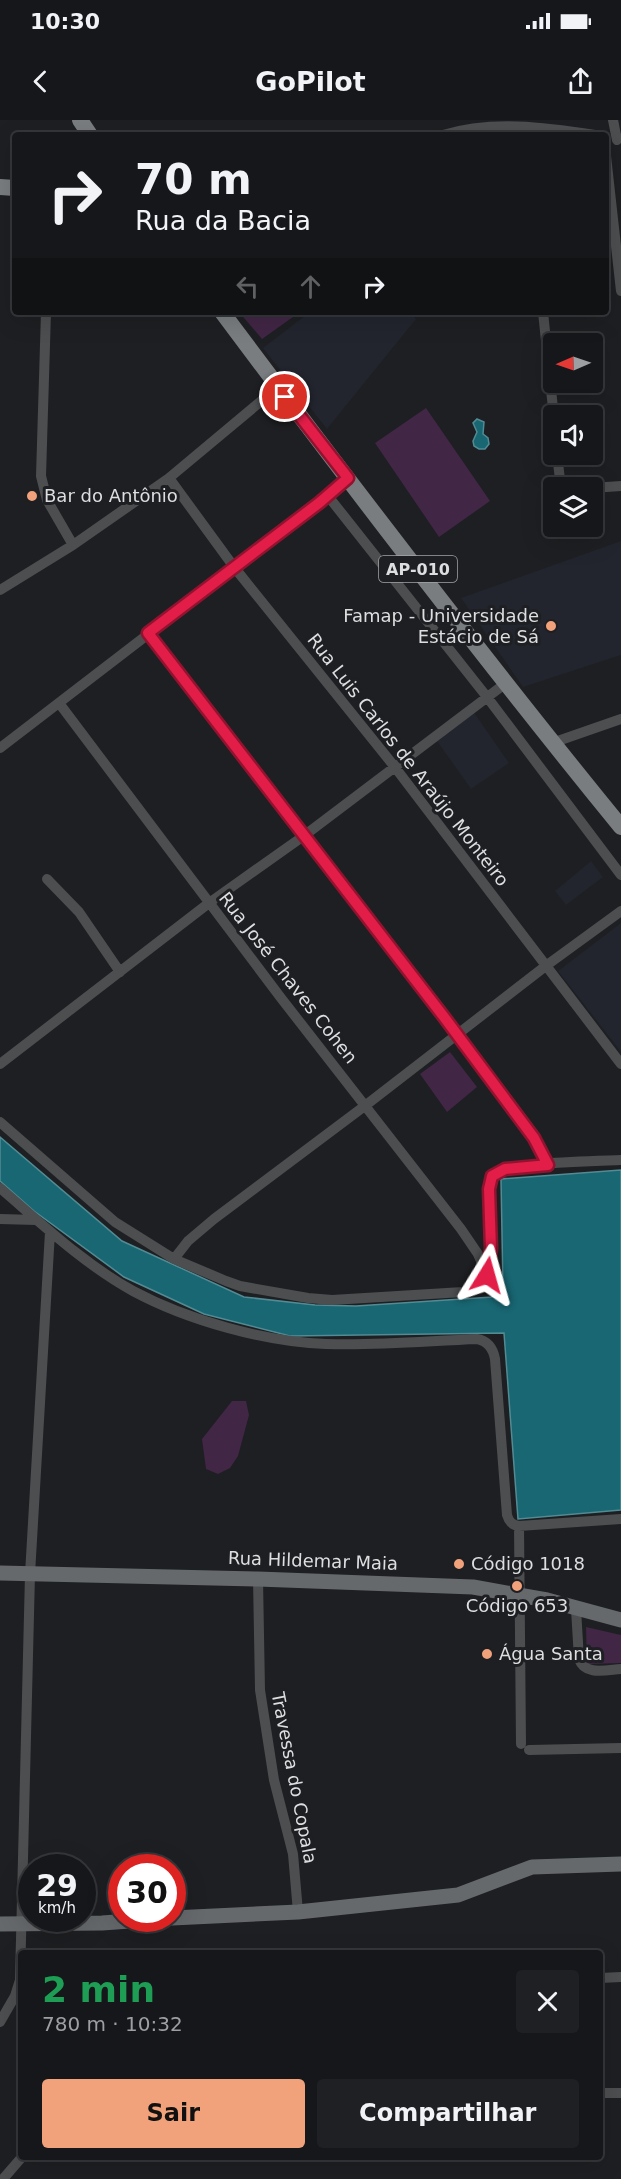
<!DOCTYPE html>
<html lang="pt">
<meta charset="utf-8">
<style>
body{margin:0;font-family:"DejaVu Sans",sans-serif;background:#1f2023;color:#f1f3f6;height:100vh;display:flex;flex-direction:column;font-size:22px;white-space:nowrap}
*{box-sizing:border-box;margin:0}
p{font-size:20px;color:#9e9fa2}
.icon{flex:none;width:33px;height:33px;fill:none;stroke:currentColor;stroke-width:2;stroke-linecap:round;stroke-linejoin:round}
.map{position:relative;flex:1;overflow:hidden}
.drawer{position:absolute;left:18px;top:1830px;width:585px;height:210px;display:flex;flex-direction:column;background:#16171a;border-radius:6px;box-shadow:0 6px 24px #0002,0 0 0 2px #353639}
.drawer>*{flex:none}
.top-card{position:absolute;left:12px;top:12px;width:597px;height:183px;border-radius:6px;box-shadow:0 6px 24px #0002,0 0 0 2px #353639;background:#16171a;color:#f1f3f6;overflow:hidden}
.needle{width:39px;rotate:268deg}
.buttons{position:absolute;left:543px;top:213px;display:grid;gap:12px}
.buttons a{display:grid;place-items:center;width:60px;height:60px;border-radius:6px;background:#16171a;box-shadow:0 6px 24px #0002,0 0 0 2px #353639;font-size:30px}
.speed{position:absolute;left:18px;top:1734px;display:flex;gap:12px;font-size:30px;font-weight:700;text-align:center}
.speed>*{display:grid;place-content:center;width:78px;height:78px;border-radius:50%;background:#16171a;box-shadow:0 6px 24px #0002,0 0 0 2px #353639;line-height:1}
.speed small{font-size:15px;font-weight:400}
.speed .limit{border:9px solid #d22;background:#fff;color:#111}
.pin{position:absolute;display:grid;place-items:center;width:51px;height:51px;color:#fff;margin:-26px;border:3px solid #fff;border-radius:50%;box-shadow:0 2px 6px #0007}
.me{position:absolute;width:66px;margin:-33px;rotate:8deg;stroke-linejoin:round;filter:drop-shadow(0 0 4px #0008)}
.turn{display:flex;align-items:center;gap:21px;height:126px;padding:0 24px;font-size:27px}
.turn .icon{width:78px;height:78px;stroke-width:2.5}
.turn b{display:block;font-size:42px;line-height:51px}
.lanes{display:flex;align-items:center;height:57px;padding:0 24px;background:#0003;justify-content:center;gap:30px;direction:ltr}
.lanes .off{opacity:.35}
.round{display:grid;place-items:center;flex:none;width:63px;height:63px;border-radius:6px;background:#1f2023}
.summary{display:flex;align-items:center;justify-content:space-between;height:102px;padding:0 24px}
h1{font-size:36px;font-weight:800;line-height:45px;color:#1e9e55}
.action{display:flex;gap:12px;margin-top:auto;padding:12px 24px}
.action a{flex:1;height:69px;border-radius:6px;background:#f1a27b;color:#111;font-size:24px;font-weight:800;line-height:69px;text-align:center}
.action a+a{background:#1f2023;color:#f1f3f6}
.status{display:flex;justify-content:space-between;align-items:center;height:42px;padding:0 30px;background:#16171a;direction:ltr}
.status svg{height:16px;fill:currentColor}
header{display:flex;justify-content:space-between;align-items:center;height:78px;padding:0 24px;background:#16171a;font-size:27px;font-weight:800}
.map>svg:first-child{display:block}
</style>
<div class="status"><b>10:30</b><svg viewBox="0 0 49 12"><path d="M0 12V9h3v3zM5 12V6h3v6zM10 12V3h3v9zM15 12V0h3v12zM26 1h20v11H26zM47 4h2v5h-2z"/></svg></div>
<header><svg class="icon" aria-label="back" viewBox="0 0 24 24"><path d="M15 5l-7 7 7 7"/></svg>GoPilot<svg class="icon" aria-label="share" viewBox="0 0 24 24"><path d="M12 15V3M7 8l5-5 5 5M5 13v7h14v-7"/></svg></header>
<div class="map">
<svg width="621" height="2059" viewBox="0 0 621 2059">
<rect width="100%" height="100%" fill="#1e1f22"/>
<path fill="#22252e" d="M310,192H410L416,199L327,309L263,228Z
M621,421V535L523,567L461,478Z
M473,591L509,643L471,669L437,621Z
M591,741L603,757L566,785L555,771Z
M621,803V932L558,851Z"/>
<path fill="#412645" d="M239,192H300L262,219Z
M426,288L490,381L439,417L375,323Z
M450,932L477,967L447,992L420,954Z
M232,1281H246L249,1295L238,1336L230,1348L218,1354L206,1349L202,1319Z
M586,1507L621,1515V1543L587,1544Z"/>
<path fill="#186773" stroke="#538b94" stroke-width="1.5" d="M477,299L484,302L483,314L488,318L489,324L485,329H479L474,326L473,321L477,312L473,303Z
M0,1017L122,1121L244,1177L315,1185L356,1186L492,1177L503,1168L501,1059L621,1050V1390L518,1399L504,1213L290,1216L204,1194L124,1157L34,1091L0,1061Z"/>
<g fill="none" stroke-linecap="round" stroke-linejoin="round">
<path stroke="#4d4e50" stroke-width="10" d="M613,0L617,20
M443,15C491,0 545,7 595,15
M606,36L621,171
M46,192L41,356L47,380L73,425
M543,192L554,298
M557,334L561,368
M169,358L234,447L394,646L621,944
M592,368L621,366
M328,376L487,577L621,755
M0,470L73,425L169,358L278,267
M148,513L456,914L534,1018L548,1045
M59,583L281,878L461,1109L478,1134L487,1155
M552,623L621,599
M0,628L319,383L348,358
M47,759L79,792L120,852
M0,944L209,783L305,715L506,563
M0,1002L115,1102L174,1139L226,1161L240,1166L308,1178L332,1180L463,1172C517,1160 474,1074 494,1054C507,1042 599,1041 621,1040
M0,1068C42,1104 84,1144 133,1171C187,1200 265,1222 326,1224C376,1226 427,1221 477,1219C488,1221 493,1228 495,1239L507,1395C509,1402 512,1405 519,1406L621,1399
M0,1099L36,1100
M174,1139L188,1121L214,1099L366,985L547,845L621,791
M519,1406L521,1624
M258,1459L260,1570L274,1660L293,1734L298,1792
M576,1489L579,1539C585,1556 606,1550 621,1549
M529,1630L621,1628
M600,1858L621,1857
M0,1902L15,1876L20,1860L30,1454L50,1112
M600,1973H621
M3,2059L22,2037"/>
<path stroke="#66696b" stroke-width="15" d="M0,1453L258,1459L473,1467L547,1480L621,1500
M172,1798L298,1792L458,1775L532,1747L621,1744
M0,1804L102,1803L171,1798"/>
<path stroke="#7a7d80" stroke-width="16" d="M80,0L90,15
M0,67L15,68
M222,192C352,366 484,539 621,707"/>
</g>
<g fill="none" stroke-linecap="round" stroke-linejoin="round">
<g stroke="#92132f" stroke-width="15">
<path id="route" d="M285,277L348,358L319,383L148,513L444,897L534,1018L548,1045L505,1049L492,1056L489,1069L491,1129L487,1155"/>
</g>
<use href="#route" stroke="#e11d48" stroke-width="10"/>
</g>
<g fill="#f1a27b" stroke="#1e1f22" stroke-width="2">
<circle cx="32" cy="376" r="6"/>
<circle cx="551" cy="506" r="6"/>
<circle cx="459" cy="1444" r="6"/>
<circle cx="517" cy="1466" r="6"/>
<circle cx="487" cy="1534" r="6"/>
</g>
<g text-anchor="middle" stroke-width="6" stroke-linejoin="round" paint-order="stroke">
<rect fill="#1e1f22" stroke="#a4a5a7" stroke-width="1.5" x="379" y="436" width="78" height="26" rx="4.5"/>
<g font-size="16" font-weight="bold" fill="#dddee0">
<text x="418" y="455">AP-010</text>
</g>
<g font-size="18" fill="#dddee0" stroke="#1e1f22" text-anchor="start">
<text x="44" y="382">Bar do Antônio</text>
<text x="539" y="502" text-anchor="end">Famap - Universidade<tspan x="539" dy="21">Estácio de Sá</tspan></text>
<text x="471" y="1450">Código 1018</text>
<text x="517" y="1492" text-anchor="middle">Código 653</text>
<text x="499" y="1540">Água Santa</text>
</g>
<g font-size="18" fill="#dddee0" stroke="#1e1f22">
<text transform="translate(408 640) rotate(52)" y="6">Rua Luis Carlos de Araújo Monteiro</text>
<text transform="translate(288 858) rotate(52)" y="6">Rua José Chaves Cohen</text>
<text transform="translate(313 1441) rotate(2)" y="6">Rua Hildemar Maia</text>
<text transform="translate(294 1658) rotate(79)" y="6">Travessa do Copala</text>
</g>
</g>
</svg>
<div class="buttons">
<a><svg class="needle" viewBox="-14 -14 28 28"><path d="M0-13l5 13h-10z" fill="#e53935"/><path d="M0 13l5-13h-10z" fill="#9e9fa2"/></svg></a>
<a><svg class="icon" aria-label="sound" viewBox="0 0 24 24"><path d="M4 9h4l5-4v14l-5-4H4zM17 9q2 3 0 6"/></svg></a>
<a><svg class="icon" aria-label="layers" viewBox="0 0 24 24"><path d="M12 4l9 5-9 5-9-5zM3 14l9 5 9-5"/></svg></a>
</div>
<div class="speed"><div>29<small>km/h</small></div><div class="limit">30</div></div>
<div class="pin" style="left:285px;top:277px;background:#d93025"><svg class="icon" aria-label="arrive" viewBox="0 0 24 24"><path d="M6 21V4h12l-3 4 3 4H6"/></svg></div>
<svg class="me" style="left:487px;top:1155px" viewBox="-20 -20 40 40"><path d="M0-17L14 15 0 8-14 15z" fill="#e11d48" stroke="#fff" stroke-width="4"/></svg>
<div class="top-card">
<div class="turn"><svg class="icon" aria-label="right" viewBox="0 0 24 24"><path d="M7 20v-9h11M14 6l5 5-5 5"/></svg><div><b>70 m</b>Rua da Bacia</div></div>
<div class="lanes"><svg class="icon off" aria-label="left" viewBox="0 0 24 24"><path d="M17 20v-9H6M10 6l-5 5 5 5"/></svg><svg class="icon off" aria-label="ahead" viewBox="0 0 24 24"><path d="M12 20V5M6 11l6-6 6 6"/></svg><svg class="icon" aria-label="right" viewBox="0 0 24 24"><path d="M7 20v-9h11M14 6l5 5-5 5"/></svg></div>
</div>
<section class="drawer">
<div class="summary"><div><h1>2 min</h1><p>780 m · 10:32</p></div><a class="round"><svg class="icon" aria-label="close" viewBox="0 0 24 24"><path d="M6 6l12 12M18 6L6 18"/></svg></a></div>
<div class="action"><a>Sair</a><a>Compartilhar</a></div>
</section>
</div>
